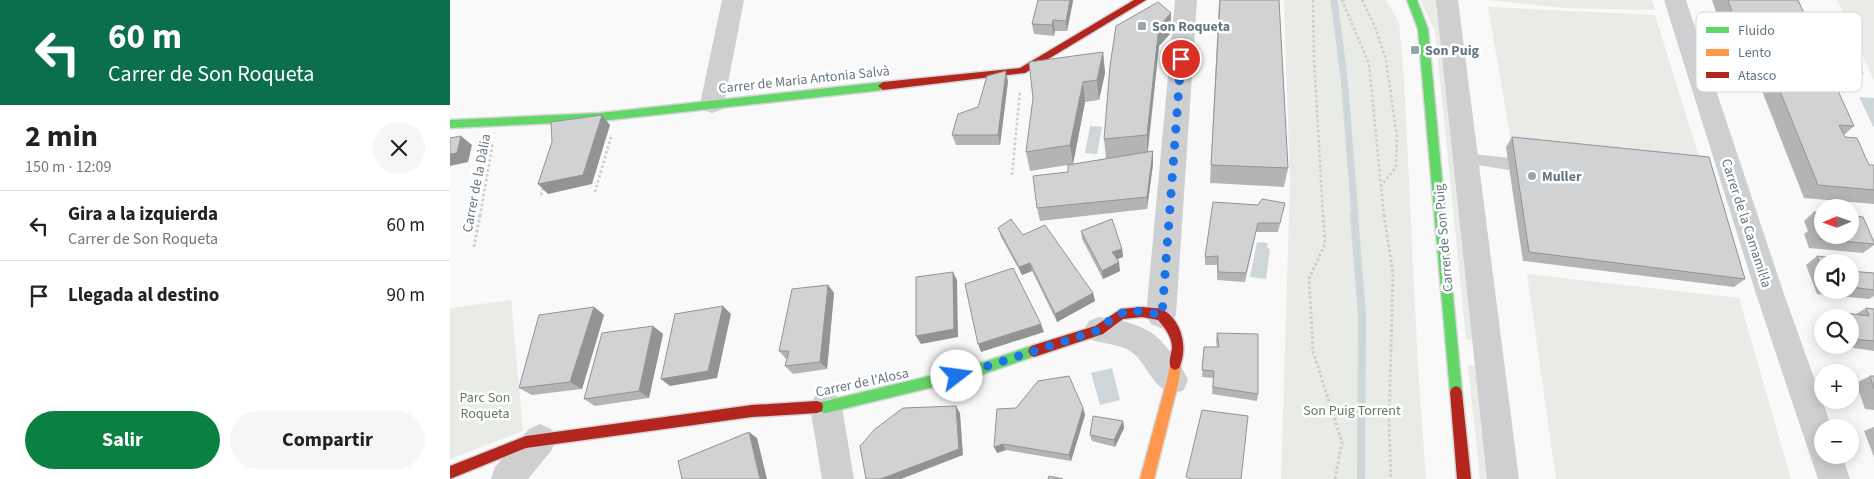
<!DOCTYPE html>
<html lang="es">
<meta charset="utf-8">
<style>
body{margin:0;font-family:"Source Sans 3",sans-serif;background:#f6f6f6;color:#222;height:100vh;display:flex;flex-direction:column;font-size:19px;white-space:nowrap}
*{box-sizing:border-box;margin:0}
p{font-size:16px;color:#767676}
.icon{flex:none;width:28px;height:28px;fill:none;stroke:currentColor;stroke-width:2;stroke-linecap:round;stroke-linejoin:round}
.map{position:relative;flex:1;overflow:hidden}
.details{display:flex;flex-direction:column;background:#fff;width:450px}
.details>*{flex:none}
.guide{background:#0b6e4f;color:#fff;overflow:hidden}
.needle{width:32px;rotate:268deg}
.fabs{position:absolute;left:1364px;top:199px;display:grid;gap:10px}
.fabs a{display:grid;place-items:center;width:45px;height:45px;border-radius:50%;background:#fff;box-shadow:0 2px 12px #0003;font-size:25px}
.pin{position:absolute;display:grid;place-items:center;width:42px;height:42px;color:#fff;margin:-21px;border:2px solid #fff;border-radius:50%;box-shadow:0 1px 5px #0007}
.me{position:absolute;width:55px;margin:-28px;rotate:75deg;stroke-linejoin:round;filter:drop-shadow(0 0 4px #0008)}
.turn{display:flex;align-items:center;gap:18px;height:105px;padding:0 25px;font-size:22px}
.turn .icon{width:65px;height:65px;stroke-width:2.5}
.turn b{display:block;font-size:35px;line-height:42px}
.round{display:grid;place-items:center;flex:none;width:52px;height:52px;border-radius:26px;background:#f6f6f6}
.headline{display:flex;align-items:center;justify-content:space-between;height:85px;padding:0 25px}
h1{font-size:30px;font-weight:700;line-height:38px}
.cta{display:flex;gap:10px;margin-top:auto;padding:10px 25px}
.cta a{flex:1;height:58px;border-radius:30px;background:#0b8043;color:#fff;font-size:20px;font-weight:700;line-height:58px;text-align:center}
.cta a+a{background:#f6f6f6;color:#222}
ul{padding:0;list-style:none}
li{display:flex;align-items:center;gap:15px;height:70px;padding:0 25px;border-top:1px solid #e0e0e0}
li div{flex:1}
li b{display:block;font-size:19px}
li em{font-style:normal}
main{display:flex;flex:1;min-height:0}
.map>svg:first-child{display:block}
</style>
<main>
<section class="details">
<div class="guide">
<div class="turn"><svg class="icon" aria-label="left" viewBox="0 0 24 24"><path d="M17 20v-9H6M10 6l-5 5 5 5"/></svg><div><b>60 m</b>Carrer de Son Roqueta</div></div>
</div>
<div class="headline"><div><h1>2 min</h1><p>150 m · 12:09</p></div><a class="round"><svg class="icon" aria-label="close" viewBox="0 0 24 24"><path d="M6 6l12 12M18 6L6 18"/></svg></a></div>
<ul>
<li><svg class="icon" aria-label="left" viewBox="0 0 24 24"><path d="M17 20v-9H6M10 6l-5 5 5 5"/></svg><div><b>Gira a la izquierda</b><p>Carrer de Son Roqueta</p></div><em>60 m</em></li>
<li><svg class="icon" aria-label="arrive" viewBox="0 0 24 24"><path d="M6 21V4h12l-3 4 3 4H6"/></svg><div><b>Llegada al destino</b></div><em>90 m</em></li>
</ul>
<div class="cta"><a>Salir</a><a>Compartir</a></div>
</section>
<div class="map">
<svg width="1424" height="479" viewBox="0 0 1424 479">
<rect width="100%" height="100%" fill="#f9f9f9"/>
<path fill="#e8ebe6" d="M834,0H936L949,22L954,78L968,367L976,479H831L840,182Z
M970,0H988L1027,341L1016,339L985,31Z
M1039,0H1202L1205,10L1115,8Z
M1387,0H1424V80Z
M1038,7L1205,15L1250,160L1061,141Z
M1077,274L1289,298L1341,479H1106Z
M61,300L73,431L0,459V308Z
M1018,365L1030,366L1041,479H1030Z"/>
<path fill="#ced6d9" d="M1370,13L1385,14L1414,74L1399,73Z
M1409,97L1424,98V128Z
M640,126L652,127L647,154L635,153Z
M807,242L818,243L817,248L820,249L816,279L800,277Z
M662,368L670,400L650,405L641,373Z"/>
<g fill="none" stroke-linecap="round" stroke-linejoin="round">
<path stroke="#ced6d9" stroke-width="7" d="M884,0L894,77L905,216"/>
<path stroke="#ced6d9" stroke-width="8" d="M904,215L912,315L911,479"/>
<g stroke="#d5d6d7" stroke-width="3">
<path id="fast" d="M957,0H967L978,29L1012,392L1010,396L1006,398L1002,396L1000,392L968,29Z
M433,82L438,86L433,90L150,121L0,128V120L150,113Z
M584,345L588,347L590,351L588,355L525,377L376,413L362,411L361,407L362,403L376,401L525,365Z"/>
</g>
<g stroke="#d5d6d7" stroke-width="3">
<path id="slow" d="M725,358L729,360L731,364L729,380L704,479H690L717,380L721,360Z"/>
</g>
<g stroke="#d5d6d7" stroke-width="3">
<path id="jam" d="M684,0H696L575,73L433,90L428,86L433,82L570,68Z
M692,307C699,308 710,307 715,311C733,323 738,350 729,368L725,370L721,368C718,361 721,355 722,348C722,337 715,328 708,320L692,317L673,319L653,334L584,357L580,355L578,351L580,347L584,345L645,326L671,309Z
M1006,386L1010,388L1012,392L1021,479H1007L1000,392L1002,388Z
M367,401L372,403L373,407L372,411L367,413L302,417L76,448L0,479V466L76,436L302,405Z"/>
</g>
<path stroke="#cbcccd" stroke-width="2.5" stroke-dasharray="2.5 2.5" stroke-linecap="butt" d="M863,0L864,59L873,216
M892,0L919,64L934,216
M912,0L926,29L936,60L947,137L946,167L930,187
M562,175L570,91
M145,192L161,137
M91,195L94,186
M30,216L43,142"/>
<path stroke="#cbcccd" stroke-width="3" stroke-dasharray="2.5 2.5" stroke-linecap="butt" d="M873,215L875,244L859,279L863,351L892,442L885,479
M934,215L943,274L939,423L941,479
M24,247L30,215"/>
<path fill="#cecfd0" fill-rule="evenodd" d="M1015,153L1059,158L1064,160L1066,164L1064,168L1059,170L1015,163L1010,162L1008,158L1010,154Z"/>
<path fill="#cecfd0" fill-rule="evenodd" d="M272,0H294L274,104L271,110L262,113L253,110L250,104Z
M725,0H747L726,315L721,324L711,328L701,324L696,315Z
M986,0H1008L1069,479H1037Z
M1214,0H1236L1334,294L1382,428H1372V455H1392L1400,479H1368L1306,294Z
M649,317C667,319 686,323 702,333C712,339 734,369 738,380L734,390L723,394C701,386 699,367 683,353C672,344 652,344 639,339L634,330L639,321Z
M376,392L387,396L392,407L404,479H372L360,407L365,396Z
M90,424L101,429L106,440L101,451L78,479H41L45,467L79,429Z"/>
<use href="#fast" fill="#63d668" fill-rule="evenodd"/>
<use href="#slow" fill="#ff974d" fill-rule="evenodd"/>
<use href="#jam" fill="#b3261e" fill-rule="evenodd"/>
</g>
<path fill="#b3b5b5" d="M588,0H623L617,31H605L604,36L584,34L582,24Z
M769,0H829L838,168L834,187L760,183Z
M1262,0H1348L1372,54L1362,64L1371,81L1404,126L1394,135L1395,137L1419,165H1424V204L1354,198L1305,73L1311,65L1284,63Z
M721,13L720,34L709,46L698,152L703,151V164L697,209L590,221L587,208L618,172V165L580,171L576,152L653,52L655,73L649,100L635,102L623,164L662,158H656L654,139Z
M558,81L550,145H506L502,135L528,107Z
M1062,137L1295,279L1284,287L1073,261L1056,147Z
M835,203L828,232H806L795,282L767,280V265H755V257L808,205Z
M1364,212L1424,242V245L1413,253L1359,248L1354,234L1358,231L1354,221Z
M548,228L573,235L643,293L645,301L607,322L582,271L572,275L551,237Z
M631,231L672,249L673,257L667,259L670,271L653,279L632,239Z
M1367,256L1372,262V290H1400V271L1424,273V296L1419,299L1367,294L1356,265Z
M378,285L384,293L377,369L343,374L335,366L337,359H336L329,351Z
M144,307L154,315L132,389L82,395L69,388Z
M1416,308L1424,309V351L1390,346L1389,345H1400V318H1386L1393,313L1406,314Z
M203,326L213,334L199,398L145,406L134,399Z
M767,333L808,394L807,401L762,394L763,378L752,377L754,347H767L766,341Z
M1420,376H1424V410L1415,409L1406,383Z
M566,408H633L635,415L621,461L556,450L547,453Z
M673,421L674,428L665,447L642,441L640,435Z
M1424,427V457L1414,431Z"/>
<path fill="#929394" d="M620,0H623V1L617,31L616,21Z
M721,13L720,34L709,46L697,154V135L709,26Z
M603,20L605,31L604,36L602,25Z
M653,52L655,73L649,100L647,80Z
M556,71L558,81L550,145L548,135Z
M633,82L635,102L623,164L620,145Z
M152,115L160,125L142,184L98,194L88,184Z
M11,136L22,145L18,162L0,166V154Z
M703,151V164L697,209V197Z
M672,249L673,257L663,261L662,252Z
M669,262L670,271L653,279L652,271Z
M580,263L582,271L572,275L569,267Z
M503,272L507,280L508,337L471,344L466,336Z
M378,285L384,293L377,369L370,362Z
M643,293L645,301L607,322L605,314Z
M273,306L281,314L267,378L220,386L211,379Z
M144,307L154,315L132,389L120,382Z
M591,324L594,332L531,352L528,344Z
M203,326L213,334L199,398L189,391Z
M506,406L510,413L513,455L451,479H431Z
M633,408L635,415L621,461L619,455Z
M673,421L674,428L665,447L664,440Z
M299,432L307,438L317,479H310Z
M553,444L556,450L547,453L544,447Z"/>
<path fill="#d0d2d3" stroke="#929394" d="M588,0H620L616,21L603,20L602,25L582,24Z
M770,0H829L838,168L761,165Z
M1278,0H1348L1372,54L1295,49Z
M708,2L721,13L709,26L697,135L654,139L660,66L666,26Z
M653,52L647,80L633,82L620,145L576,152L583,98L579,62Z
M1317,59L1362,63L1371,81L1385,84L1404,126L1389,125L1395,137L1407,138L1419,165H1424V190L1368,185Z
M556,71L548,135H502L508,114L528,107L537,76Z
M152,115L133,175L88,184L102,142L101,122Z
M11,136L7,153L0,154V138Z
M1062,137L1259,157L1295,279L1079,252Z
M703,151L697,197L587,208L583,176L618,172V165Z
M812,199L835,203L830,223H808L796,273L768,272V256L755,257L763,202L808,205Z
M1364,212L1372,213V235H1400V216L1413,217L1424,242V244L1370,239L1365,225H1370Z
M561,219L573,235L595,225L643,293L605,314L580,263L569,267L548,228Z
M662,219L672,249L662,252L669,262L652,271L631,231Z
M1367,256L1391,259L1393,262H1372V270Z
M563,268L591,324L528,344L515,284Z
M1400,271L1424,273V290L1400,287Z
M503,272L504,329L466,336V277Z
M378,285L370,362L335,366L339,351H329L342,289Z
M273,306L258,371L211,379L225,314Z
M144,307L120,382L69,388L89,315Z
M1416,308L1424,309V341L1402,339L1400,332V318H1394L1393,313L1419,316Z
M203,326L189,391L134,399L152,333Z
M767,333L808,334V394L763,387L764,371L752,370L754,347H769Z
M619,376L633,408L619,455L553,444L544,447L547,409L566,408L588,381Z
M1420,376H1424V389Z
M506,406L509,449L431,479H416L410,446L425,429L453,408Z
M752,410L798,416L791,479H741L736,477Z
M643,416L673,421L664,440L640,435Z
M299,432L310,479H232L228,461Z
M599,476L613,479H598Z"/>
<g fill="none" stroke-linecap="round" stroke-linejoin="round">
<path stroke="#1a73e8" stroke-width="9" stroke-dasharray="0 16.2" d="M507,376L649,330C673,307 680,309 712,315L731,59"/>
</g>
<g fill="#99a4ac" stroke="#fff" stroke-width="2">
<rect x="687" y="21" width="10" height="10" rx="2.5"/>
<rect x="960" y="45" width="10" height="10" rx="2.5"/>
<circle cx="1082" cy="176" r="5"/>
</g>
<g text-anchor="middle" stroke-width="5" stroke-linejoin="round" paint-order="stroke">
<g font-size="14" font-weight="bold" fill="#657683" stroke="#fff" text-anchor="start">
<text x="702" y="31">Son Roqueta</text>
<text x="975" y="55">Son Puig</text>
<text x="1092" y="181">Muller</text>
</g>
<g font-size="14" fill="#657683" stroke="#fff">
<text transform="translate(354 79) rotate(-6)" y="5">Carrer de Maria Antonia Salvà</text>
<text transform="translate(26 183) rotate(-79)" y="5">Carrer de la Dàlia</text>
<text transform="translate(1297 223) rotate(72)" y="5">Carrer de la Camamil·la</text>
<text transform="translate(993 238) rotate(-95)" y="5">Carrer de Son Puig</text>
<text transform="translate(412 382) rotate(-12)" y="5">Carrer de l'Alosa</text>
</g>
<g font-size="14" fill="#687a64" stroke="#fff">
<text x="35" y="402">Parc Son<tspan x="35" dy="16">Roqueta</tspan></text>
<text x="902" y="415">Son Puig Torrent</text>
</g>
</g>
<rect x="1246" y="12" width="166" height="80" rx="8" fill="#fff" stroke="#d1d6da" stroke-width="1"/>
<rect x="1256" y="27" width="23" height="6" fill="#63d668"/>
<rect x="1256" y="49" width="23" height="7" fill="#ff974d"/>
<rect x="1256" y="72" width="23" height="6" fill="#b3261e"/>
<g font-size="14" fill="#657683">
<text x="1288" y="35">Fluido</text>
<text x="1288" y="57">Lento</text>
<text x="1288" y="80">Atasco</text>
</g>
</svg>
<div class="fabs">
<a><svg class="needle" viewBox="-14 -14 28 28"><path d="M0-13l5 13h-10z" fill="#e53935"/><path d="M0 13l5-13h-10z" fill="#767676"/></svg></a>
<a><svg class="icon" aria-label="sound" viewBox="0 0 24 24"><path d="M4 9h4l5-4v14l-5-4H4zM17 9q2 3 0 6"/></svg></a>
<a><svg class="icon" aria-label="search" viewBox="0 0 24 24"><circle cx="10" cy="10" r="6"/><path d="M15 15l6 6"/></svg></a>
<a>+</a>
<a>−</a>
</div>
<div class="pin" style="left:731px;top:59px;background:#d93025"><svg class="icon" aria-label="arrive" viewBox="0 0 24 24"><path d="M6 21V4h12l-3 4 3 4H6"/></svg></div>
<svg class="me" style="left:507px;top:376px" viewBox="-20 -20 40 40"><circle r="19" fill="#fff"/><path d="M0-13L10 11 0 6-10 11z" fill="#1a73e8"/></svg>
</div>
</main>
